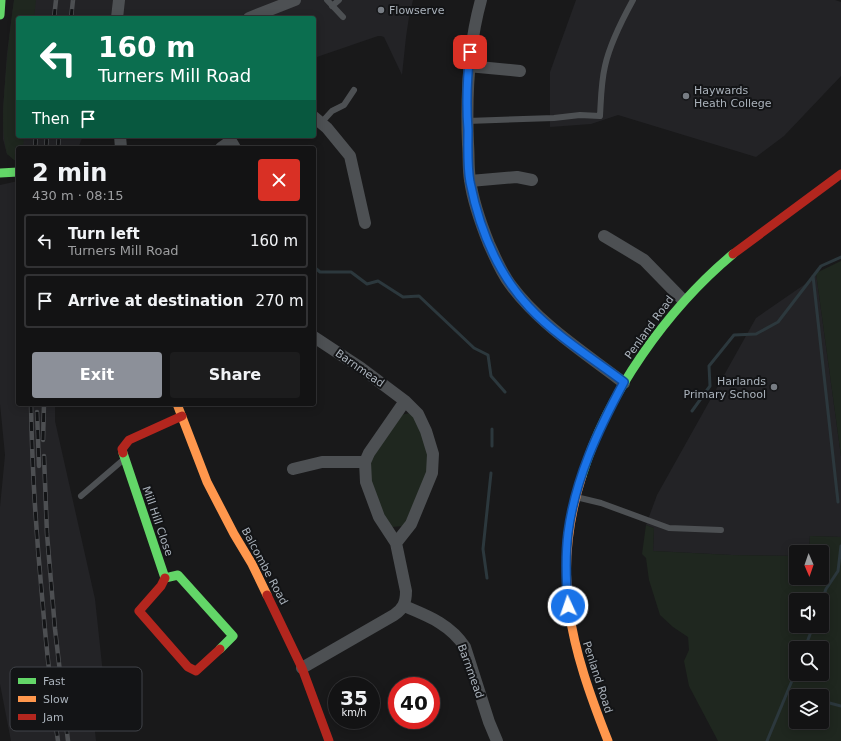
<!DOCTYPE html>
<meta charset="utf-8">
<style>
body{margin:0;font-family:"DejaVu Sans",sans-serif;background:#1c1c1d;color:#f1f3f6;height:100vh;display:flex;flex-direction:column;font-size:15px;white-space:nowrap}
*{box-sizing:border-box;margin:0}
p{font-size:13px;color:#9d9ea0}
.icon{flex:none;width:22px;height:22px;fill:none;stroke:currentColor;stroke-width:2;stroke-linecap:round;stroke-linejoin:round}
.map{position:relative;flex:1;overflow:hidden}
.drawer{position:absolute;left:16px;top:146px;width:300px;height:260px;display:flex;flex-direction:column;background:#131314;border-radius:4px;box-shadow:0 2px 10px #0003,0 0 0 1px #323234}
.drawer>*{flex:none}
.hud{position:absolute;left:16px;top:16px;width:300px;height:122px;border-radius:4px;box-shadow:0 2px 10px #0003,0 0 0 1px #323234;background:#0b6e4f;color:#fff;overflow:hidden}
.needle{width:26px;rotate:178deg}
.buttons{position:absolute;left:789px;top:545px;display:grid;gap:8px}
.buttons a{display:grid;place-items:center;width:40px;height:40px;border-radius:4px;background:#131314;box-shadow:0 2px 10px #0003,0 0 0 1px #323234;font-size:20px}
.speed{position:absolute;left:328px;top:677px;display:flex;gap:8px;font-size:20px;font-weight:700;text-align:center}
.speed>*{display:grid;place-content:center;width:52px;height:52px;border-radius:50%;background:#131314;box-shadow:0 2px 10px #0003,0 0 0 1px #323234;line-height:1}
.speed small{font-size:10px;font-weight:400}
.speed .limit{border:6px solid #d22;background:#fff;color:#111}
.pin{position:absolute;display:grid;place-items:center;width:34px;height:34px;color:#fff;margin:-17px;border-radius:8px;box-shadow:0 2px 6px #0006}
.me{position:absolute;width:44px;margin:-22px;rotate:357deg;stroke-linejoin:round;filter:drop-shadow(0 0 3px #0008)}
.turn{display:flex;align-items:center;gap:14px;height:84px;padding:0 16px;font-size:18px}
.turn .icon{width:52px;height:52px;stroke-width:2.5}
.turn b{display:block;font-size:28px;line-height:34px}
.then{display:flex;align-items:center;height:38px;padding:0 16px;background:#0003;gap:8px;font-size:15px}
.round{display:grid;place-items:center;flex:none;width:42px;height:42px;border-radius:4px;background:#1c1c1d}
.head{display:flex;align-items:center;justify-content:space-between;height:68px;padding:0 16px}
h1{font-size:24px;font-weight:700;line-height:30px}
.action{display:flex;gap:8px;margin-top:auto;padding:8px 16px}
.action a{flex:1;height:46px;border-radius:4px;background:#8c9099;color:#fff;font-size:16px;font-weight:700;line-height:46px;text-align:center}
.action a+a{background:#1c1c1d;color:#f1f3f6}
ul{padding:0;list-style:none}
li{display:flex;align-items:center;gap:12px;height:54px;margin:0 8px 6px;padding:0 8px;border:2px solid #323234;border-radius:4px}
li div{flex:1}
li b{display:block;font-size:15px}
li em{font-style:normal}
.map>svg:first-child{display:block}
</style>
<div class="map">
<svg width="841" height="741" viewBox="0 0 841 741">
<rect width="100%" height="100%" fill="#19191a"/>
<path fill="#232326" d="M14,0H413L409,17L406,37L402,75L384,37L381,36H378L314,58V18H18V136H83L78,148H18V162L7,154L3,139V110L7,53Z
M576,0H835L841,2V76L784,136L756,157L618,115L591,124L550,127V72Z
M18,181V404H55V421L95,599L106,702L92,703L96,741H11L0,684V507L5,455L0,404V185Z
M816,273L841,456V537L810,536L809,552H796V556L731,555L653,551L654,528L646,525L657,495L756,318L811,280Z"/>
<path fill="#1f271f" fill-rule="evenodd" d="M14,0H36L34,18H18V136H24L23,148H18V160H14L7,154C1,131 3,107 5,83C7,55 10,28 14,0Z
M841,261V456L816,273Z
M410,413L416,417L429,450L427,472L404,526L392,527L387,522L370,481V462L400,415Z
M646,525L654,528L653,551L731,555L796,556V578H822V552H809L810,536L841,537V741H718L689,686L684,661L689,650L688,637L673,627L660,615L649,580L646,558L642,554ZM796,600H822V626H796ZM796,648H822V674H796ZM796,696H822V722H796Z"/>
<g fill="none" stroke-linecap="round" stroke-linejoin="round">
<path stroke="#2c383d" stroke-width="3" d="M314,267L320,272H351L367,284L378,281L403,297L419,296L474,348L488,355L491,376L505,392
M813,276L838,502
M692,411L710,386L709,366L734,335L756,334L778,322L821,266L841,257
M492,446V429
M487,578L483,549L491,473
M822,600L826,589L838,571L841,546
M805,648L813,626
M788,692L802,696
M822,701L841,706
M767,741L796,671"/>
<path stroke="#4d5053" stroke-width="6" d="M327,0L343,17
M332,6L339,0
M467,121L554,118L580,115L600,116C601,99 601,83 605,66C610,43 622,20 633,0
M321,123L332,111L344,105L354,90
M81,496L123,460
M576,497L601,503L669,528L721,530"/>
<path stroke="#4d5053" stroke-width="12" d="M481,0C468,47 466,95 468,144C469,156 468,168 470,180C473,202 481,224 489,244C495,257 501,272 510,284C540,325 584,352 624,383
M117,18L119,0
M249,18L295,0
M468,66L520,71
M314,117L327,128L350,156L365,223
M120,136L121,148
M228,136L235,148
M221,148L231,141
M470,181L517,177L532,180
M604,236L644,260L683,300
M293,469L322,462H365
M396,543L379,517L366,482L365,462L369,453L405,401
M404,606C428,616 450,624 465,647L489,722L497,741
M302,668L394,615C403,609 406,603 406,591L396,543L411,524L432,473L433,454L426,431L418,414L405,401L361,368L314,337"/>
<path stroke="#63d668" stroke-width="9" d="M0,15L1,0
M0,173L18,172
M123,453L165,578L178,575L233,636L220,649
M582,476C607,394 667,309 733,254"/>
<path stroke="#ff974d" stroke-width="9" d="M177,404L207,482L234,534L252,564L267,595
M582,476C550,576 571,647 608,741"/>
<path stroke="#b3261e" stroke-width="9" d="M733,254L841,174
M123,453L122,449L129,440L182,416
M165,578L161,586L139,611L188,667L196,671L220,649
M267,595L302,668L329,741"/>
<g stroke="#4d4f52" stroke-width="4.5">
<path id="rail" d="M54,18L56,0
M71,18L73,0
M35,148L36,136
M46,148L47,136
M58,148L59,136
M31,404C32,468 36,532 42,596C46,644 51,693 58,741
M37,412L39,466
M43,440L44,404
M44,456L47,534L55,629L68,741"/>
</g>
<use href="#rail" stroke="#131416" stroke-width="3" stroke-dasharray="9" stroke-linecap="butt"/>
</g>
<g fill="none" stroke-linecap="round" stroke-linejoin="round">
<g stroke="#114b97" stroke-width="10">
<path id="route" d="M470,52C467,78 466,104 468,130C468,147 467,165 470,182C479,227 497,273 529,307C556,336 592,358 624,382C598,430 575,479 568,533C565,557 566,582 568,606"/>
</g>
<use href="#route" stroke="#1a73e8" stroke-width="7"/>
</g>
<g fill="#777c83" stroke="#131416" stroke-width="1.5">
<circle cx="381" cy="10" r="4"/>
<circle cx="686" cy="96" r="4"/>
<circle cx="774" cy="387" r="4"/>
</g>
<g text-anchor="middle" stroke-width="4" stroke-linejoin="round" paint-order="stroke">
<g font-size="11" fill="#aab2bb" stroke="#131416" text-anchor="start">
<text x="389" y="14">Flowserve</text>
<text x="694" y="94">Haywards<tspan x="694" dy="13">Heath College</tspan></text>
<text x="766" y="385" text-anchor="end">Harlands<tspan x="766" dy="13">Primary School</tspan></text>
</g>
<g font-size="11" fill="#aab2bb" stroke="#131416">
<text transform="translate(649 327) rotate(-54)" y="4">Penland Road</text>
<text transform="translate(360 368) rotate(35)" y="4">Barnmead</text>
<text transform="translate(158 521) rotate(71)" y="4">Mill Hill Close</text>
<text transform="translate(265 566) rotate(62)" y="4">Balcombe Road</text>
<text transform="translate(471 671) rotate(70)" y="4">Barnmead</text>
<text transform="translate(598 677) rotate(72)" y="4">Penland Road</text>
</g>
</g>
<rect x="10" y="667" width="132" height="64" rx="6" fill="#131416" stroke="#404348" stroke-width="1"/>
<rect x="18" y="678" width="18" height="6" fill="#63d668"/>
<rect x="18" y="696" width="18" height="6" fill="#ff974d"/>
<rect x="18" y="714" width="18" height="6" fill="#b3261e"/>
<g font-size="11" fill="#aab2bb">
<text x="43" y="685">Fast</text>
<text x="43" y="703">Slow</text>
<text x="43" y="721">Jam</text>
</g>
</svg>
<div class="buttons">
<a><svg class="needle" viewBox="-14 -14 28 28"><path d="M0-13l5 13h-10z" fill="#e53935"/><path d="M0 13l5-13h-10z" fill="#9d9ea0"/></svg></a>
<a><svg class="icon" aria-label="sound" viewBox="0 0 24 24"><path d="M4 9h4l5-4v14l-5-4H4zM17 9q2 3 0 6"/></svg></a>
<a><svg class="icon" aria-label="search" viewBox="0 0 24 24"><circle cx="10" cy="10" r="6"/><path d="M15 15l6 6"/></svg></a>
<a><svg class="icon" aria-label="layers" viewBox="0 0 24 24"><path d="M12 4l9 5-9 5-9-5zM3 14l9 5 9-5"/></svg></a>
</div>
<div class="speed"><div>35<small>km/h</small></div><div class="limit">40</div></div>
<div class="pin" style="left:470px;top:52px;background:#d93025"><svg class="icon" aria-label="arrive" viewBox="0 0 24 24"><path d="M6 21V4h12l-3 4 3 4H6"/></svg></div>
<svg class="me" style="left:568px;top:606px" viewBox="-20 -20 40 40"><circle r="17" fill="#1a73e8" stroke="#fff" stroke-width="3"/><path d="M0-11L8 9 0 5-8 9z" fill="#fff"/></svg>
<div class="hud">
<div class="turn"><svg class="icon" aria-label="left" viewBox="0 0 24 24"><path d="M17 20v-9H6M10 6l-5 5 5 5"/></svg><div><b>160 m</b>Turners Mill Road</div></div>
<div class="then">Then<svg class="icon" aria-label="arrive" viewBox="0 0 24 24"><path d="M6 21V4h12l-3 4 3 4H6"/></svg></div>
</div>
<section class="drawer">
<div class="head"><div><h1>2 min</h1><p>430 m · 08:15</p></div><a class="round" style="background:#d93025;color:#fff"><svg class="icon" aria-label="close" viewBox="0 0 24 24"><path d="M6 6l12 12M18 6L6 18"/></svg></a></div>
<ul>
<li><svg class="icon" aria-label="left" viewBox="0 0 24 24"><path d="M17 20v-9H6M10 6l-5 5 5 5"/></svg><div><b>Turn left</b><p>Turners Mill Road</p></div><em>160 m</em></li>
<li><svg class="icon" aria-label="arrive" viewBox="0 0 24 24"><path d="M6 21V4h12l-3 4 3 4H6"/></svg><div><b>Arrive at destination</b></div><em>270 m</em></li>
</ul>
<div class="action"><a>Exit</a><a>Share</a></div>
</section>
</div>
